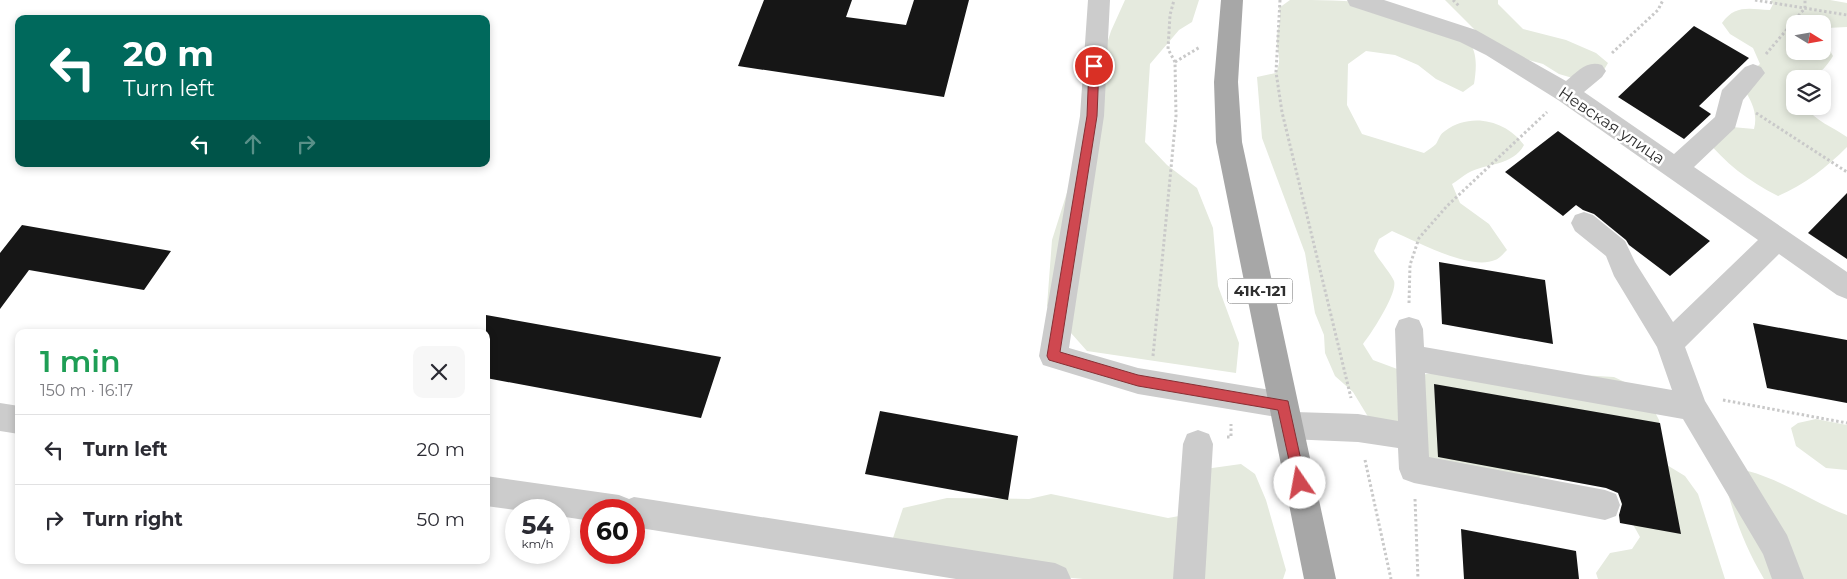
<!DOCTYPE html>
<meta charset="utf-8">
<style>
body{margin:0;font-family:Montserrat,sans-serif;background:#f7f7f7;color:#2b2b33;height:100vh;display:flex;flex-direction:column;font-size:19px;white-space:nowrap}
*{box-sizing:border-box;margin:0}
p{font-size:16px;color:#7c7c81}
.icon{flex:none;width:28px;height:28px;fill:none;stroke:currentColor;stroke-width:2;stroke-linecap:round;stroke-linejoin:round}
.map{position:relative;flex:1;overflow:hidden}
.side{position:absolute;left:15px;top:329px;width:475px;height:235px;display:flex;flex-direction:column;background:#fff;border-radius:10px;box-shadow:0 2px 8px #0003}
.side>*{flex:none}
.guide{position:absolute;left:15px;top:15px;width:475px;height:152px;border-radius:10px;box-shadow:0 2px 8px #0003;background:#00695c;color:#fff;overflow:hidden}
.needle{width:32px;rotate:101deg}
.buttons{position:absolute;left:1786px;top:15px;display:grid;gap:10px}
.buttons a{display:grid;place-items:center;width:45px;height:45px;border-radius:10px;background:#fff;box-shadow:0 2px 8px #0003;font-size:25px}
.speed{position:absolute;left:505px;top:499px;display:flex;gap:10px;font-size:25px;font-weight:700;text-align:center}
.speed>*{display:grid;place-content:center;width:65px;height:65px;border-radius:50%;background:#fff;box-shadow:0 2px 8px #0003;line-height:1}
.speed small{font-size:12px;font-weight:400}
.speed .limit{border:8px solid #d22;background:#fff;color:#111}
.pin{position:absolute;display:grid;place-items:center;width:42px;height:42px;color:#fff;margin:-21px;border:2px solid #fff;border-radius:50%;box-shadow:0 1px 5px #0007}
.me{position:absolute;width:55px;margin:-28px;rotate:348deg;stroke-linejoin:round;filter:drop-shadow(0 0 4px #0008)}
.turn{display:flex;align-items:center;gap:18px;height:105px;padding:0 25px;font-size:22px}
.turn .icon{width:65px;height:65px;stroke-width:2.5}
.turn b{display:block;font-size:35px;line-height:42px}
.lanes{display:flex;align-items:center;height:48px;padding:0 25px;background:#0003;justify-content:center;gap:25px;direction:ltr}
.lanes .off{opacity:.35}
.round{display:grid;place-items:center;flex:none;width:52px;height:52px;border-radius:10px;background:#f7f7f7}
.summary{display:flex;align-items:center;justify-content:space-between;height:85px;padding:0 25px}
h1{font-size:30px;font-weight:600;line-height:38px;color:#1e9e55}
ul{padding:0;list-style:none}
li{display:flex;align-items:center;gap:15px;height:70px;padding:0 25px;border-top:1px solid #e1e1e2}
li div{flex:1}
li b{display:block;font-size:19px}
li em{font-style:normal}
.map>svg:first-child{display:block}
</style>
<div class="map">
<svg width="1847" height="579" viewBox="0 0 1847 579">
<rect width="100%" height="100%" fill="#fff"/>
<path fill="#e5eade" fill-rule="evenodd" d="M1125,0H1199L1192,22L1179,30L1150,64L1145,142L1167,165L1197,188L1213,228L1218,286L1239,343L1236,373L1087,351L1047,306L1052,240L1070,183L1097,74L1111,31Z
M1290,0C1344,0 1414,0 1459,33C1462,36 1468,39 1470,43C1478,55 1476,71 1474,84L1463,92L1436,79L1418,65L1395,55L1366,51L1348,64L1347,105L1362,134L1424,153C1428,150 1433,147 1436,144C1439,139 1440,134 1445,131C1470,112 1506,120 1524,145C1513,166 1486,163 1468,173C1463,176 1457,181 1452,184L1460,203L1489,224L1507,250C1504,253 1499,259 1495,260C1470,271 1416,241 1392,231L1379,239L1374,251C1378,259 1392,275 1394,281C1398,293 1371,334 1363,344L1373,360L1416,376L1459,368L1614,377L1644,391L1659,420L1660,434L1545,472L1534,483L1425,461L1370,420L1353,392L1335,376L1325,353L1324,335L1315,313L1305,253L1262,138L1257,77L1276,73C1283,56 1276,54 1277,37C1278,25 1282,21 1279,8Z
M1445,0H1498V4L1523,29L1566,40L1596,53L1608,63L1598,80L1576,79L1559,74L1543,64L1514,56L1479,34Z
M1771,0H1830L1847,3V27L1827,28L1824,40L1833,56C1823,72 1815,79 1795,79V106H1805C1815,121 1833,127 1847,137V147C1827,167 1804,185 1778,196C1748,181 1725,163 1704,137L1732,127L1754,129C1758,114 1752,102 1744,89L1753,70L1760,64L1753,48L1730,34L1722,23C1735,4 1750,9 1770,10L1773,4ZM1795,24H1822V51H1795Z
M1816,419L1847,425V470L1826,468L1796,446L1791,428L1798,423Z
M1657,459L1685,476L1698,494L1725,579H1598L1596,573L1610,553L1632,549L1640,537L1621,503L1620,480Z
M1241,464L1255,474L1266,500L1286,570L1283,579H1083L1030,574L891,544L903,508L947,498L1029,499L1051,494L1168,518L1196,513L1205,469Z
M1732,468C1774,473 1808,501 1847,515V579H1764C1745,547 1733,515 1724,478Z"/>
<path fill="#161616" d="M764,0H852L846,17L906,25L914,0H969L944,97L738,66Z
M1694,26L1749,58L1699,106L1711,114L1684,139L1618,97Z
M1558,131L1710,241L1670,276L1629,245L1626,240L1594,214L1583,210L1576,205L1563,216L1505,172Z
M1847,193V259L1808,233Z
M22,225L171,251L144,290L29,270L0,309V253Z
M1439,262L1545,280L1553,344L1442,324Z
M486,315L721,357L701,418L486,378Z
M1753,323L1847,340V403L1767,388Z
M1434,384L1660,423L1681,534L1620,523L1619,515L1622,504L1618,493L1606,488L1438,457Z
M880,411L1018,436L1008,500L865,474Z
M1461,529L1576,551L1579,579H1464Z"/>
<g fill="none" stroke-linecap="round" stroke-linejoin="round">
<path stroke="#c9c9c9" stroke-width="3" stroke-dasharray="2.5 2.5" stroke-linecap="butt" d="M1280,0L1276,72L1282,112L1351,398
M1453,0L1459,6
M1755,0L1847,15
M1612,53L1658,10L1663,0
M1766,54L1805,8V0
M1175,62L1200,47
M1756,113L1847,172
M1409,303L1410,265L1419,238L1447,206L1547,112
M1153,356L1176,116L1175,62L1168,49L1170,15L1174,0
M1723,400L1847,423
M1227,437H1231V424
M1365,460L1391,579
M1415,499L1418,579"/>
<path fill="#ccc" fill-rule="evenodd" d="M1088,0H1110L1104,116L1069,348L1138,368L1283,392L1293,396L1298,405L1295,412L1358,414L1398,421L1395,329L1399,320L1409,317L1419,320L1423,329L1424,347L1672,390L1657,347L1614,276L1606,256L1575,231L1571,223L1575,215L1584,212L1593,215L1625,241L1635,262L1673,322L1758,240L1558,100L1486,55L1460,42L1350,6L1347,0H1384L1476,30L1566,81C1578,71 1587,60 1602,65L1606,71L1602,77L1584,92L1674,154L1715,117L1722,90L1745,67L1753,64L1761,67L1765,73L1743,100L1735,128L1694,167L1847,272V299L1837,295L1779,254L1685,347L1705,401L1787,535L1804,579H1772L1763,554L1683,419L1425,373L1429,457L1605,490L1616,494L1620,505L1616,516L1605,520L1414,483L1403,479L1399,469L1398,448L1358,442L1288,439L1278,435L1273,425L1277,417L1138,394L1043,365L1039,356L1080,116Z
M0,403L19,406V434L0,431Z
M1198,430L1209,434L1213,444L1205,579H1173L1183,444L1187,434Z
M486,476L619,495L629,499L634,497L1055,563L1066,568L1071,579H956L634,527V510H591V521L559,516V510H516L486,506Z"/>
<path fill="#a7a7a7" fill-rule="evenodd" d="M1221,0H1243L1238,82L1242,142L1336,579H1304L1216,142L1214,82Z"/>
</g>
<path fill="#cf4850" stroke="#872f34" d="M1094,62L1099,66L1097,116L1060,352L1138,375L1288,401L1306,483L1304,487L1300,489L1296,487L1294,483L1278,410L1138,386L1049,360L1047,356L1087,116L1089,66Z"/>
<g text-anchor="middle" stroke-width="5" stroke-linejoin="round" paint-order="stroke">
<rect fill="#fff" stroke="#6d6d6d" stroke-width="1" x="1227.5" y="278.5" width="65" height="25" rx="4"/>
<g font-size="15" font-weight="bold" fill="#2f2f2f">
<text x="1260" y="296">41К-121</text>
</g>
<g font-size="16" fill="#2f2f2f" stroke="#fff">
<text transform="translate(1612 125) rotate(34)" y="6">Невская улица</text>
</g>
</g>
</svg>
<div class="buttons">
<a><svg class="needle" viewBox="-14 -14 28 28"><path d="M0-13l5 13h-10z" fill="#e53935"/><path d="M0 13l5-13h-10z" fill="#7c7c81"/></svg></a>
<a><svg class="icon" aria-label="layers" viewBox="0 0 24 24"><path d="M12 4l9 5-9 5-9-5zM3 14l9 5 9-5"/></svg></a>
</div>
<div class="speed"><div>54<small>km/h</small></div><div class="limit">60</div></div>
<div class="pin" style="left:1094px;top:66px;background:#d93025"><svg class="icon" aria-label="arrive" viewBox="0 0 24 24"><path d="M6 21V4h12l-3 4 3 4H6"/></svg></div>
<svg class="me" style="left:1300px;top:483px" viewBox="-20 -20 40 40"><circle r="19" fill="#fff"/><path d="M0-13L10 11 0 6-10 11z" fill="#cf4850"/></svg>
<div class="guide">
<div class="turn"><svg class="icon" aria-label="left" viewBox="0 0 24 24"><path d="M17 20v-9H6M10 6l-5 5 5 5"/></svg><div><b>20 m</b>Turn left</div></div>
<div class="lanes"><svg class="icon" aria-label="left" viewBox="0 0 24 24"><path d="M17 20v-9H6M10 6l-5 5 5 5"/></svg><svg class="icon off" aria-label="ahead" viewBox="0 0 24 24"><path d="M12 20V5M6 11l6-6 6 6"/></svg><svg class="icon off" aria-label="right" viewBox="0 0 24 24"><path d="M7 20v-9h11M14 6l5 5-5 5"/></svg></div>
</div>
<section class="side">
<div class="summary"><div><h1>1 min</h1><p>150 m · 16:17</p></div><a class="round"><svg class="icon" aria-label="close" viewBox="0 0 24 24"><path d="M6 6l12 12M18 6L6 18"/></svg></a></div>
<ul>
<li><svg class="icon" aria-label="left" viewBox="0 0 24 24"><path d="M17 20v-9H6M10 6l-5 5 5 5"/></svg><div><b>Turn left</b></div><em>20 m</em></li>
<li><svg class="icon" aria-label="right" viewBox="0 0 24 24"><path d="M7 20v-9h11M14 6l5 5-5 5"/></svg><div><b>Turn right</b></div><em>50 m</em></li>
</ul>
</section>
</div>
